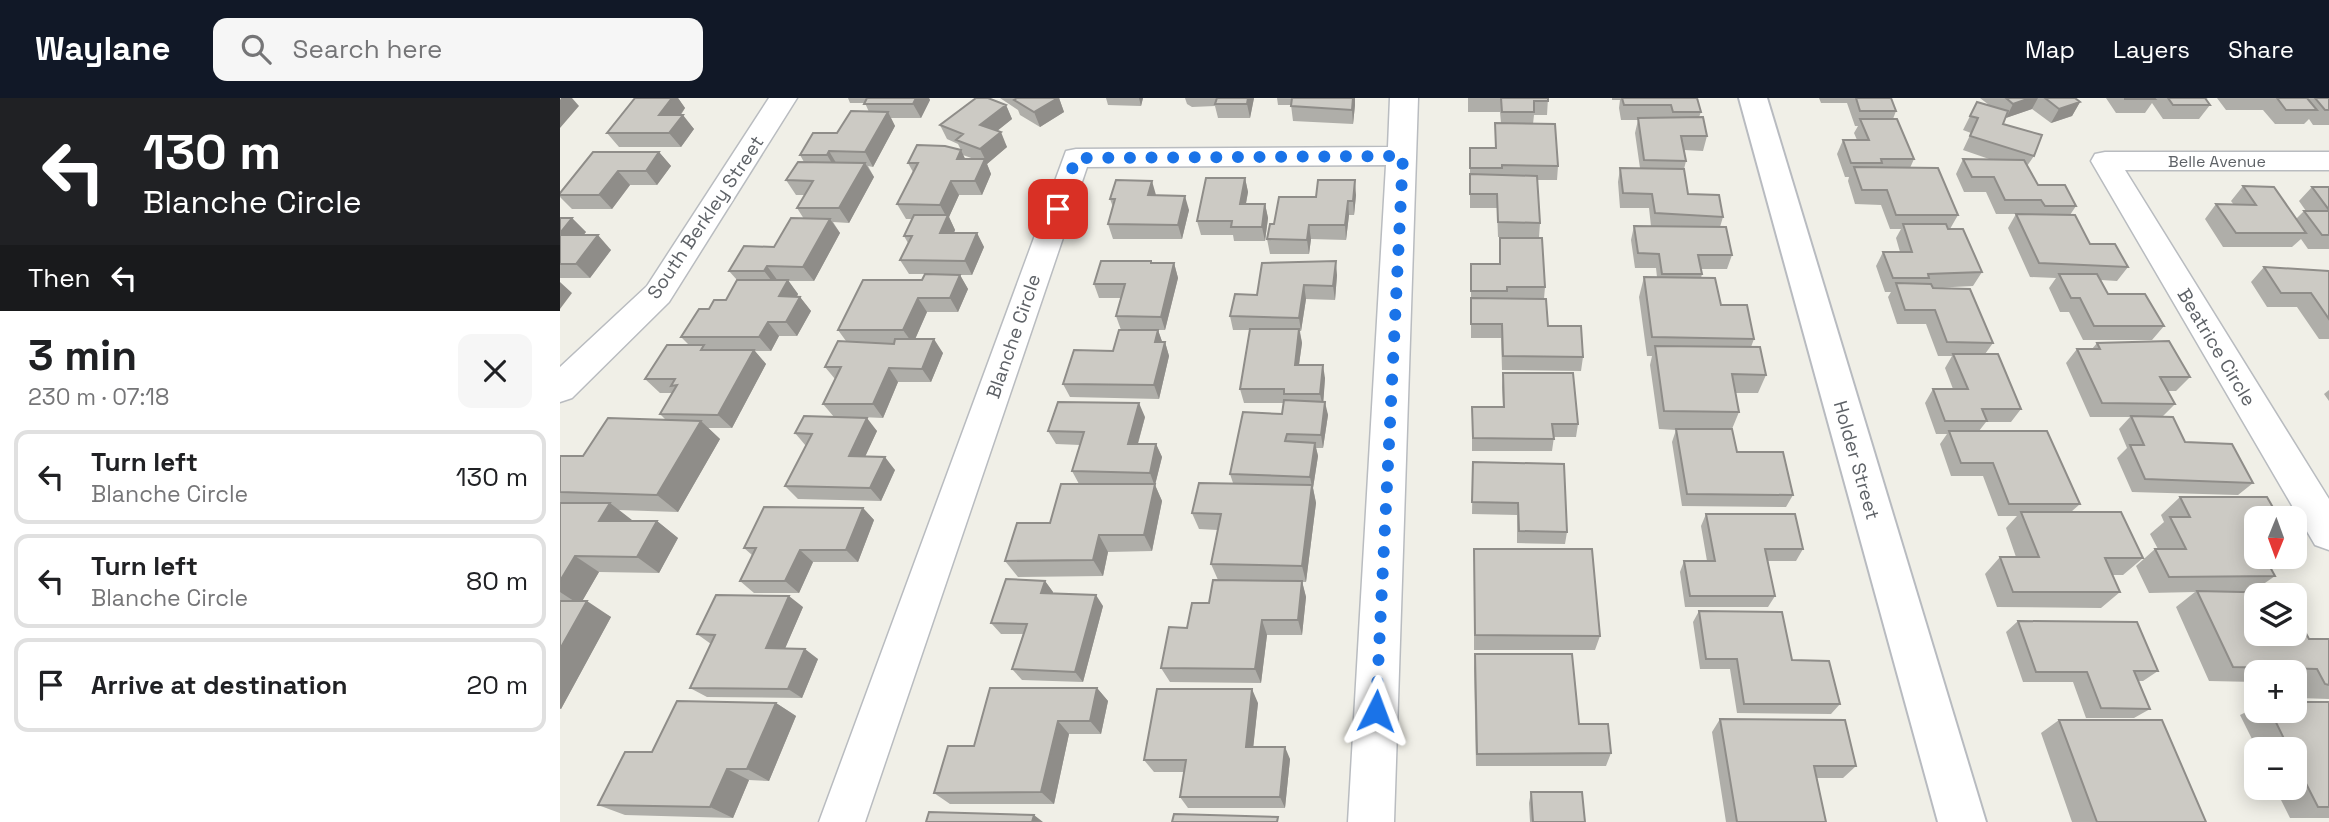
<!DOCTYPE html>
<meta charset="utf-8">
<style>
body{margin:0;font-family:"Space Grotesk",sans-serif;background:#f6f6f6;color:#202124;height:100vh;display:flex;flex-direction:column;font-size:26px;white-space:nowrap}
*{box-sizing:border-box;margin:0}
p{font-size:23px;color:#757577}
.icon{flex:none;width:38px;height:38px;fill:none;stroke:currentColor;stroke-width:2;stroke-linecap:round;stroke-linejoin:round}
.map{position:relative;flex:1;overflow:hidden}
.drawer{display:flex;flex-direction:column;background:#fff;width:560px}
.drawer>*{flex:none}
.guide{background:#202124;color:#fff;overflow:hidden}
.needle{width:46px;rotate:181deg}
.controls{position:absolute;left:1684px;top:408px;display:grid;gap:14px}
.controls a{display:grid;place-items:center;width:63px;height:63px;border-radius:14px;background:#fff;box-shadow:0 4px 18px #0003;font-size:35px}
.pin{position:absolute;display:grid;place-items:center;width:60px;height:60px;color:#fff;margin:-30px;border-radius:14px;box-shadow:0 4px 10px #0006}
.me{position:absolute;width:77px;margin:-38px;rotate:3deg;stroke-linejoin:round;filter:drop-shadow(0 0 5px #0008)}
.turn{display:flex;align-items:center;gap:24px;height:147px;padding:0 28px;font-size:32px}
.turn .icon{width:91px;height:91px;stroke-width:2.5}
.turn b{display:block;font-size:49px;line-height:60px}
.then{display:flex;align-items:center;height:66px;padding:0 28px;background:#0003;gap:14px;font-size:26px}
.round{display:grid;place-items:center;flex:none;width:74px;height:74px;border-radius:14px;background:#f6f6f6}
.summary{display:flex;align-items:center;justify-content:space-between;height:119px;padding:0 28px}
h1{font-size:42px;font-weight:600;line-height:52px}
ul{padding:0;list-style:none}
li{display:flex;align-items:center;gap:21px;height:94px;margin:0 14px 10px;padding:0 14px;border:4px solid #e0e0e0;border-radius:14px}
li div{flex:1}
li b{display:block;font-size:26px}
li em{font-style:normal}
header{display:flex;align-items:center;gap:42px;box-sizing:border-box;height:98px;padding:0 35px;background:#111827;color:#fff}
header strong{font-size:33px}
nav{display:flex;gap:38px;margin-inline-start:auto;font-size:24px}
.search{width:490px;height:63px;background:#f6f6f6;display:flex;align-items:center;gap:18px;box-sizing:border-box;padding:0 24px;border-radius:14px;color:#757577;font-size:26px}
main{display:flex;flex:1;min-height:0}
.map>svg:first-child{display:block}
</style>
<header>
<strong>Waylane</strong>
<div class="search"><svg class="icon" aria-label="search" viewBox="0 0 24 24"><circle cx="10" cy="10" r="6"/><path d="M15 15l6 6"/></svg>Search here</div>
<nav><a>Map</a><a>Layers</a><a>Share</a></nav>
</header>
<main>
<section class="drawer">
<div class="guide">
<div class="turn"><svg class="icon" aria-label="left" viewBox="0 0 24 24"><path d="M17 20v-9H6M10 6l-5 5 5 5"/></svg><div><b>130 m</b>Blanche Circle</div></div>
<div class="then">Then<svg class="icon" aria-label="left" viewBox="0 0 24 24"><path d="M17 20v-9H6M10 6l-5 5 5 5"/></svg></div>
</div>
<div class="summary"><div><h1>3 min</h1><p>230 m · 07:18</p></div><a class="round"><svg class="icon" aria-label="close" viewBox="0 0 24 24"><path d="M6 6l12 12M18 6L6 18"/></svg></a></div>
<ul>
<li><svg class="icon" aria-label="left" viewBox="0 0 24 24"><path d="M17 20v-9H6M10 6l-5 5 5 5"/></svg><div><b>Turn left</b><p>Blanche Circle</p></div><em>130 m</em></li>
<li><svg class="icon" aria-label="left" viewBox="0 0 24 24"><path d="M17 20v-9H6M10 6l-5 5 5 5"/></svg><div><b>Turn left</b><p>Blanche Circle</p></div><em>80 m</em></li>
<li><svg class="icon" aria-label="arrive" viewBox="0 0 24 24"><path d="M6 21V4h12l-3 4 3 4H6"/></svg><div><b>Arrive at destination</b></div><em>20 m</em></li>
</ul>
</section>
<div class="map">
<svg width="1769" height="724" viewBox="0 0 1769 724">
<rect width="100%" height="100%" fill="#f0efe7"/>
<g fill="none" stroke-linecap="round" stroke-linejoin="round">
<g stroke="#b9bcc0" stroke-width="3">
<path id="street" d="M209,0H237L109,204L12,300L0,304V269L87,188Z
M830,0H858L834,724H788L826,67L527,69L305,724H259L506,53L516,51L828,49Z
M1545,54H1769V72H1565L1769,401V452L1755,447L1531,63L1535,56Z"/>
</g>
<g stroke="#b8bbc0" stroke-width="4">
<path id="secondary" d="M1179,0H1207L1426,724H1378Z"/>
</g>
<use href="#street" fill="#fff" fill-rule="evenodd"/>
<use href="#secondary" fill="#fff" fill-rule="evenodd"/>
</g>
<path fill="#afaea9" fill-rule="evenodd" d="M75,0H118L125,10L121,17L134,31L121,49H59L47,35Z
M288,0H369L370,2L361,20H331L335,28L313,69L308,68L314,79L289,125L273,124L280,135L254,183H228L238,196L237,199H240L251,213L237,238H219L211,253H195L206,266L172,330H148L160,341L118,414L58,412L72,423H97L118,440L99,475L39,474L22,503L51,519L1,611H0V358H23L106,322L100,316L113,295H100L85,281L129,247L121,239L149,211L166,202L177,182L169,173L214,149L244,121L237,110L245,97H236L226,82L244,64L240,57L277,35L309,14L305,5H290Z
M440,0H499L504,14L480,29L460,17L458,12Z
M546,0H583L581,8L548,7Z
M625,0H694L690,20H658L655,8L632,9L627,6Z
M717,0H795V7L793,26L733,23L731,7H718Z
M908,0H988L987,17H974L973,26L998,68L997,82H977L980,125L979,139H938L937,110H910V50H935V25H941L940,14H908Z
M1052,0H1137L1141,14L1139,19L1147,38L1143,53L1124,52L1126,63L1124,71L1128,96L1163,119L1160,129L1172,157L1167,171H1141L1142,176L1141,180L1161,207L1194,241L1191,249L1206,277L1198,295H1175L1179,314L1172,331L1177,354L1233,397L1226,409L1122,408L1112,344L1116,332L1099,331L1090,267L1092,258H1087L1079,199L1084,179H1097L1096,170H1075L1071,142L1074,128H1091L1089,110H1060L1058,84L1060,70H1080L1075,35L1078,22H1061L1059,10L1060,2H1052Z
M1259,0H1331L1336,13L1333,21L1354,61L1350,70L1398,117L1390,131L1422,174L1413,188L1373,190L1433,245L1425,256L1461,311L1451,324H1426L1419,333L1520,406L1511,414L1583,460L1563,477H1552L1560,494L1541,510L1437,509L1425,476L1440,459H1456L1446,430L1457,418H1438L1423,378H1391L1380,346L1387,336H1376L1365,305L1373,291H1393L1385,270L1392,258H1378L1366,226H1337L1328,199L1331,194H1325L1316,168L1323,154H1340L1336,140L1341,131H1330L1321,107L1295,106L1288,83L1289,79H1285L1277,56L1283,42H1297L1294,35L1298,28H1295L1287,5H1261Z
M1420,0H1515L1520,4L1512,18L1491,25L1472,11L1445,20L1443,26L1474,58L1467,68L1478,87L1516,108L1510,117L1530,146L1568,169L1557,183L1541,182L1548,196L1604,228L1592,242H1523L1509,214H1500L1489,190L1496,180L1470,179L1448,130L1456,116H1436L1426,94H1404L1396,76L1403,61L1432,62L1403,52L1411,35L1403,32L1417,4L1429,7Z
M1546,0H1648L1646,1L1650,7L1639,21H1603L1592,5L1585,15H1556Z
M1657,0H1769V27H1753L1749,21L1744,26H1715L1703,12H1666Z
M446,7L452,21L437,33L447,49L427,66L431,76L422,97H399L389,119L395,132L394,135H417L424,149L412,177H400L408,191L398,214H367L355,241L383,255L371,284H338L323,320L301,319L317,333L305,358L335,372L321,403L238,401L225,388L246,348L235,335L274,319L263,306L275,281L265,269L286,243L278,232L362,182L365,176H349L340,162L348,145L344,138L352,121H346L337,106L353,74L348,65L401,52L398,46L387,41L380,27ZM403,57L414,61H405Z
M99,54L111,68L97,87H70L52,111H12L0,99V95Z
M685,80L688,94L686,106H705L708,120L705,143H674L673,137H641L637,123Z
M1683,88L1736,121L1744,113H1746L1739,103L1752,89H1769V151H1748L1741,141L1732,149H1663L1645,121L1656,106L1674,107L1671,103Z
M596,97L629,112L622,141H553L548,126L553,109L550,101Z
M796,97L794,117H789L786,142L751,141L749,156H710L707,141L714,126L756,99Z
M0,120H12L26,134L23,137L51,152L30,180H0Z
M940,140L985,189L984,201L988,228L1023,259L1021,273L942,272L941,240H911V166H939Z
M591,165H614L618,180L605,232H598L602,244H605L609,258L599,301L510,299L503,286L553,253L561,232L556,218L561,200H539L534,186Z
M1704,169L1769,173V241H1759L1737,209H1707L1691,184Z
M777,177L775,202L746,201L741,233H740L742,245L739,267L765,280L763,304L768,317L763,350H756L758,358L753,390L756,405L746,484H742L746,499L742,537H707L701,585L610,584L601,570L627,530L649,505L658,482L651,466L658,432L639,431L632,415L673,385L670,376L722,316L724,305H684L680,291L690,232H673L670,218L697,197Z
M1537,245L1630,279L1616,293H1608L1615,306L1602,319L1625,344L1693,385L1678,397L1572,394L1557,360L1567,350L1559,331L1570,319H1530L1506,265L1517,251H1532Z
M943,275L1018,326L1016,339H994L992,353H912V309H943L942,289Z
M1769,292V303L1764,296Z
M585,319L578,346H596L602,359L595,387L602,403L592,453L548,454L543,478L458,479L445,463L490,425L519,386L512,373L520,347L496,346L488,333Z
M913,364L1007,434L1005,446L957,445V417L912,416Z
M1620,399L1696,420V458L1715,478L1692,494H1674L1749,541H1769V601L1738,600L1734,592V574H1696V584L1649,583L1616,509L1635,494L1589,495L1576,468L1595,451H1598L1590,436L1604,424L1601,417Z
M303,410L314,422L298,464H253L239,495H194L180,483L192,457L184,450Z
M1146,416L1243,451L1236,463H1208L1215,498L1208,509H1125L1120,474L1124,463H1147L1141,428Z
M914,451L1040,538L1035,552H914Z
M485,483L493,494V495L543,508L523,584L462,582L452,571L463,536H441L431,525Z
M243,509L225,550L258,561L242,600L147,599L130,590L151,546L137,536Z
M1139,513L1280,606L1271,616L1177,615L1170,571H1140L1133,524Z
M1458,523L1598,573L1583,583H1578L1590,611L1574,620H1526L1513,584H1463L1446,534Z
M915,556L1019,626L1051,655L1046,668H916L914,570Z
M537,590L548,603L541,636H509L494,706H390L374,695L414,648Z
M1769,604V720H1730L1715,690H1734V651H1697L1680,617L1696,609V612H1734Z
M216,605L236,618L209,683L189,682L173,720L65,717L38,707L92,654Z
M698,605L693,649L730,661L725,710H628L620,699L624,674H594L584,662Z
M1160,621L1296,668L1283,680H1257L1266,724H1166L1152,634Z
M1499,622L1646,724H1512L1481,635Z
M971,694L1025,724H970L969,705Z"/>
<path fill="#8f8d89" d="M1,0H12L19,8L0,30V2Z
M112,0H118L125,10L110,31L99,17Z
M356,0H369L370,2L361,20L353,6Z
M499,0L504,14L480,29L474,14Z
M579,0H583L581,8Z
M688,0H694L690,20L687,6Z
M793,0H795V7L793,26L792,12Z
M1470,0H1478L1472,11L1446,20L1453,6Z
M1520,4L1512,18L1491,25L1499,11Z
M446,7L452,21L427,41L420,27Z
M328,14L335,28L313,69L305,54Z
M123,17L134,31L121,49L109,35Z
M441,34L447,49L427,66L431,76L422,97L415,83L425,61L420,51Z
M401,52L408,67L397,61Z
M269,53L278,68L276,72L267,57Z
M99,54L111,68L97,87L86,73Z
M305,65L314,79L289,125L279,110Z
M58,73L70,87L52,111L39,97Z
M685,80L688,94L683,120L680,106Z
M795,82L796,97L794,117L793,103Z
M391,83L399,97L389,119L395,132L388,149L380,135L387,120L380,107Z
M592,83L596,97H588Z
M625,98L629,112L622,141L618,127Z
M788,103L789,117L786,142L785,127Z
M705,106L708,120L705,143L702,129Z
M12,120L26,134L12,151L0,139V135Z
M270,121L280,135L254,183L243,169Z
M749,127L751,141L749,156L747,142Z
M417,135L424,149L412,177L405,163Z
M38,137L51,152L30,180L16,166Z
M776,163L777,177L775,202L773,188Z
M614,165L618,180L605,232L601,219Z
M207,168L218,183L215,187L204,173Z
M400,177L408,191L398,214L390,200Z
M228,182L238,196L230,212L219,198Z
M0,184L12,195L0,211Z
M744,187L746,201L741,233L739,220Z
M240,199L251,213L237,238L226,224Z
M358,200L367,214L353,246L343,232Z
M208,224L219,238L211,253L199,239Z
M739,231L742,245L737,280L735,267Z
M598,232L603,246L595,244Z
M374,241L383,255L371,284L362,271Z
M605,244L609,258L599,301L594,287Z
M194,252L206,266L172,330L158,317Z
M763,267L765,280L763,309L760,296Z
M329,270L338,284L323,320L313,306Z
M765,304L768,317L763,350L761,337Z
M579,305L585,319L574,359L568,346Z
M307,320L317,333L300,370L289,358Z
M141,323L160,341L118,414L97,397Z
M755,345L758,358L753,390L756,405L746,484L742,468L752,389L750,379Z
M596,346L602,359L595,387L602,403L592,453L584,437L594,386L590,375Z
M325,359L335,372L321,403L310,390Z
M50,405L72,422L62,439L39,423Z
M303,410L314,422L298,464L286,452Z
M97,423L118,440L99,475L77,459Z
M539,437L548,454L543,478L533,462Z
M240,452L253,464L239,495L225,483Z
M15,458L39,474L20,507L0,494V483Z
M485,483L493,494L490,506L481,495Z
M742,483L746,499L742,537L738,522Z
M536,497L543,508L523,584L515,574Z
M229,498L243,509L221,560L206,550Z
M27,503L51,519L1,611L0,610V551Z
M702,522L707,537L701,585L695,571Z
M245,551L258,561L242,600L228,591Z
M537,590L548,603L541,636L530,623Z
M692,591L698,605L692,661L686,649Z
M216,605L236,618L209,683L187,671Z
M498,623L509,636L494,706L481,694Z
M725,649L730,661L725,710L720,699Z
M167,671L189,682L173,720L150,709Z
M474,717L483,724H472Z"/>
<path fill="#cccac4" stroke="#8f8d89" stroke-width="2" d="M75,0H112L99,17H123L109,35H47Z
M307,0H356L353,6H304Z
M416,0H428L446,7L420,27L441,34L420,51L396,42L403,36L380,27Z
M457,0H498L474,14L454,2Z
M657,0H688L687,6H655Z
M732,0H793L792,12L731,8Z
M941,0H988V3H974V14H942Z
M1062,0H1137L1141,14H1113L1111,7H1064Z
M1296,0H1331L1336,13H1300Z
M1446,0H1470L1453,6Z
M1485,0H1515L1520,4L1499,11Z
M1565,0H1594L1595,1H1565Z
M1608,0H1645L1650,7H1613Z
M1717,0H1747L1757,12H1726Z
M1755,0H1769V12H1765Z
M1417,4L1448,13L1443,26L1482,37L1474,58L1410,38L1418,20L1410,18Z
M291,13L328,14L305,54L269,53L267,57H240L253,35H277Z
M1143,19L1147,38H1121L1126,63L1084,62L1078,20Z
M1300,21H1337L1354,61H1321L1322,65H1291L1283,42H1309Z
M935,25L995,26L998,68L942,67V70H910V50H936Z
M357,47L385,48L401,52L397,61H425L415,83H391L380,107L337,106L358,65H348Z
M33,54H99L86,73H58L39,97H0V95Z
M1403,61L1464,62L1478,87H1505L1516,108H1485L1481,102H1445L1434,79H1412Z
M238,64L305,65L279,110H237L253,83L226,82Z
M1294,69L1378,70L1398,117H1336L1327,92H1302Z
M1060,70L1124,71L1128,96L1159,97L1163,119L1095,115L1092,96L1063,95Z
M910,76L977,78L980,125L938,124L937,96H910Z
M646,80H685L680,106H705L702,129H671L672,123H637Z
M556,82L592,83L588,97L625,98L618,127L548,126L555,101H550Z
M758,82H795L793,103H788L785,127H749L747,142L707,141L710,126H714L719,99H756Z
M1683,88L1714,89L1746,135H1676L1656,106L1696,107Z
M1752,89H1769V112Z
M1744,113H1769V137H1762Z
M1456,116L1515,117L1530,146H1555L1568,169L1479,165Z
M354,117H388L380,135H417L405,163L340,162L352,138H344Z
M0,120H12L0,135Z
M231,120L270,121L243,169L207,168L204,173H169L184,148L214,149Z
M1343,126H1386L1388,131H1403L1422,174L1368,176L1369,180H1333L1323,154H1352Z
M1074,128L1166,129L1172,157H1138L1142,176H1102L1099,156L1078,155Z
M0,137H38L16,166H0Z
M940,140H982L985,189H947V193H911V166H940Z
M541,163H591V165H614L601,219L556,218L565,186H534Z
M776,163L773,188L744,187L739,220L670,218L675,196L697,197L702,165Z
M1704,169L1769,173V221L1751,195H1721Z
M365,176L400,177L390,200H358L343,232H278L303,182H362Z
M1499,176H1537L1548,196H1585L1604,228H1534L1520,200H1511Z
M1084,179L1155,180L1161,207H1187L1194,241L1092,239Z
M177,182H228L219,198L240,199L226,224H208L199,239H121L139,211H149L154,202H166Z
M1336,185L1371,186L1373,190L1410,191L1433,245L1387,244L1375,212H1345Z
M911,200L986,201L988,228H1021L1023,259L943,258L942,226H911Z
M690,231H739L735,267H763L760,296H724V291H680Z
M559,232H598L595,244H605L594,287L503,286L514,252L553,253Z
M335,241H374L362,271L329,270L313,306H263L281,269H265L278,243L334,246Z
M1609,243L1630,279H1600L1615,306L1542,305L1517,251H1540L1537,245Z
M107,247H144L141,252H194L158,317L100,316L117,287L111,288L115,281H85Z
M1095,248L1200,249L1206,277L1172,276L1179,314L1104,313Z
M1393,256H1438L1461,311H1422L1427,323H1385L1373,291H1408Z
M943,275H1013L1018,326H992L994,341L913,340L912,309H944Z
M724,302L765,304L761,337L727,336L725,343L755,345L750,379L670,376L683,314L722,316Z
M498,304L579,305L568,346H596L590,375L512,373L524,334L488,333Z
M244,318L307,320L289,358L325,359L310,390L225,388L252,336L235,335Z
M1571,318L1613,319L1625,344L1672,346L1693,385L1585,381L1570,347H1584Z
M48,320L141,323L97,397L0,394V358H23Z
M1116,331H1172L1177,354H1223L1233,397L1127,396Z
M1389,333H1487L1520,406H1449L1433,365H1401Z
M913,364L1004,366L1007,434L959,433L958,405L912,404Z
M639,385L752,387L742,468L651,466L661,416L632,415Z
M501,386H595L584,437H539L533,462L445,463L457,425H490Z
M1620,399H1707L1719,420H1696V432L1689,433L1696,444V458H1704L1715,478L1609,479L1595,451H1626L1610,419H1630Z
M0,405H50L39,423H97L77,459L15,458L0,483Z
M204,409L303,410L286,452H240L225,483H180L196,450H184Z
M1461,414H1561L1583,460H1545L1560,494H1453L1440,459H1479Z
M1146,416H1235L1243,451H1205L1215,498H1130L1124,463H1155Z
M914,451H1032L1040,538L915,537Z
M446,481L485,483L481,495L536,497L515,574L452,571L467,526L431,525Z
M653,482L742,483L738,522H702L695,571L601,570L609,529L627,530L632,505H649Z
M1637,493L1725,495L1726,497H1696V536H1734V513L1749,541H1769V587L1765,586L1757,571L1673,569Z
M156,497L229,498L206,550L245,551L228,591L130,590L155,537L137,536Z
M0,503H27L0,551Z
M1139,513L1222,514L1232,562L1269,563L1280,606H1184L1177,561H1146Z
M1458,523L1577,524L1598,573H1574L1590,611L1541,610L1527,574H1476Z
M915,556H1012L1019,626H1048L1051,655L917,656Z
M430,590H537L530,623H498L481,694L374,695L388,648H414Z
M597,591H692L686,649H725L720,699H620L626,662H584Z
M117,603L216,605L187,671H167L150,709L38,707L65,654H92Z
M1734,604H1769V709H1758L1734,662V651H1729L1710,612H1734Z
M1160,621L1285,622L1296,668H1254L1266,724H1177Z
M1499,622H1602L1646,724H1537Z
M971,694H1022L1025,724H973Z
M369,714L474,717L472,724H366Z
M614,716L718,719L717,724H612Z"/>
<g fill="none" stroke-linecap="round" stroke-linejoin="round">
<path stroke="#1a73e8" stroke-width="12" stroke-dasharray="0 21.6" d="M498,111L516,60L843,58L816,613"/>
</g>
<g text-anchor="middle" stroke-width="6" stroke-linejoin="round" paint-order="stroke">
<g font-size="16" fill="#5e6267" stroke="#fff">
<text x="1657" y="69">Belle Avenue</text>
</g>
<g font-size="19" fill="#5e6267" stroke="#fff">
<text transform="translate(145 119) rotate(-56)" y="7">South Berkley Street</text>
<text transform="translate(453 238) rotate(-71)" y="7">Blanche Circle</text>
<text transform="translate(1657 249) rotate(59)" y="7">Beatrice Circle</text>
<text transform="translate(1297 362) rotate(74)" y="7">Holder Street</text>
</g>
</g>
</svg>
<div class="controls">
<a><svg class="needle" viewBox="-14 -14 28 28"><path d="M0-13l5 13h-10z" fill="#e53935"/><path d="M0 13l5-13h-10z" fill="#757577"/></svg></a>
<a><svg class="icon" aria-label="layers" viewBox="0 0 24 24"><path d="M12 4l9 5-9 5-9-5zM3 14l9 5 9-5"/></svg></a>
<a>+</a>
<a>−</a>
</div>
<div class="pin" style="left:498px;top:111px;background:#d93025"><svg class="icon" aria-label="arrive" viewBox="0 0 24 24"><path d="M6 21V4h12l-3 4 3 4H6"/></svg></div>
<svg class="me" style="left:816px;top:613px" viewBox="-20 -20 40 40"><path d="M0-17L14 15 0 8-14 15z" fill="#1a73e8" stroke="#fff" stroke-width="4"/></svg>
</div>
</main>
